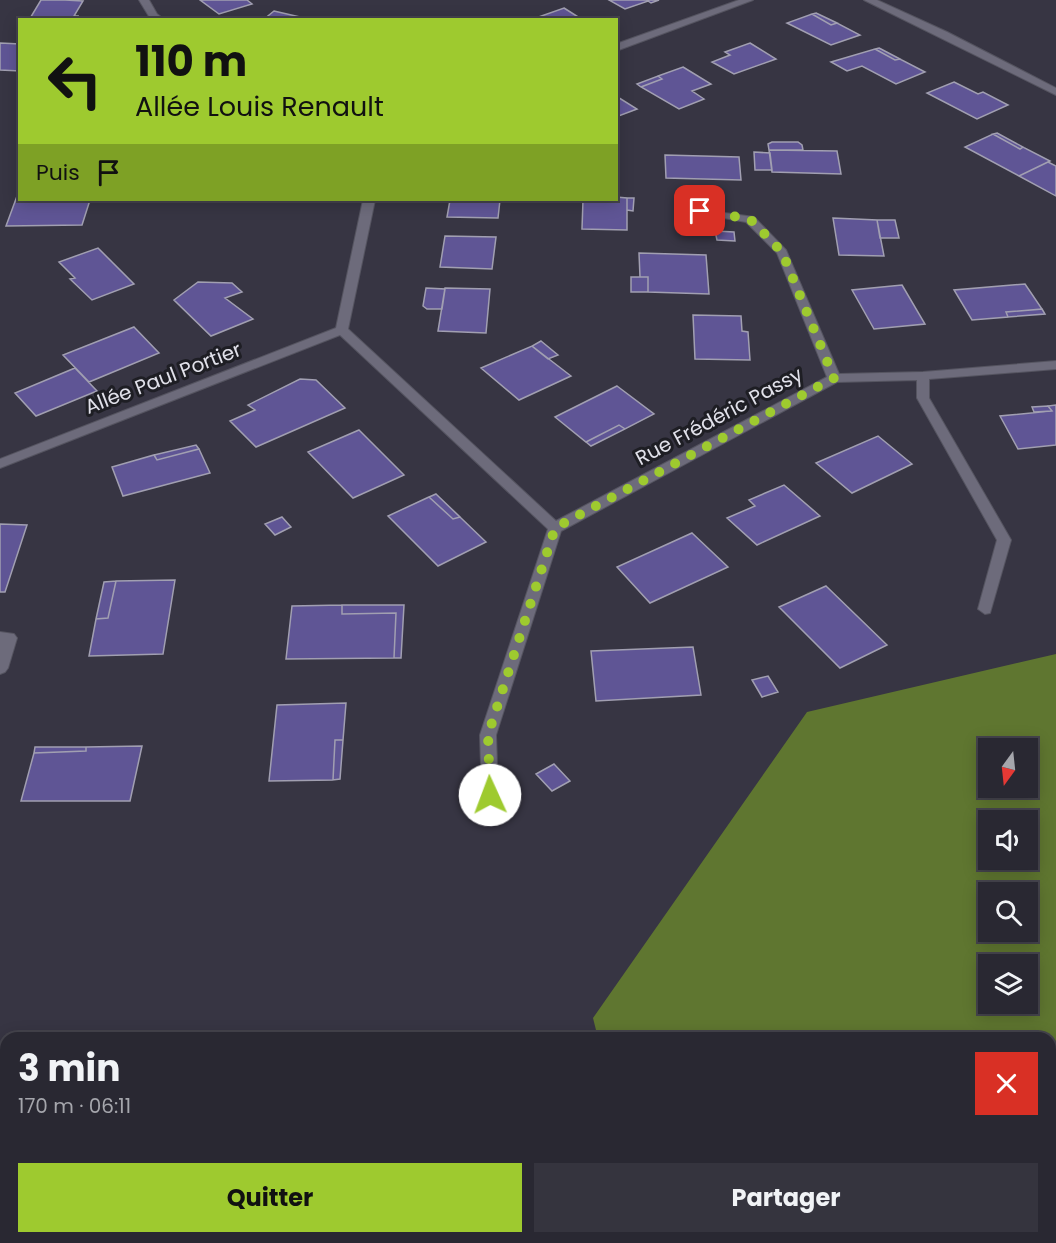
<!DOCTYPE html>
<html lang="fr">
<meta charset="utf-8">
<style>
body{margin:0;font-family:Poppins,sans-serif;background:#35343e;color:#f1f3f6;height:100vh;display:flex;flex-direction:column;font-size:22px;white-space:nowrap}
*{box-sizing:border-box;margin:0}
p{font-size:20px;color:#a5a6ac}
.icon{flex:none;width:33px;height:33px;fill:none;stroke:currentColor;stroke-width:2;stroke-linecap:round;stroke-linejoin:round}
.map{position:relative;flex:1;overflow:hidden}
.drawer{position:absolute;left:0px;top:1032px;width:1056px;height:212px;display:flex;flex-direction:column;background:#292832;border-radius:18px 18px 0 0;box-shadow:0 3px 15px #0003,0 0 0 2px #45444d}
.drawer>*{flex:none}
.hud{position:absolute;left:18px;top:18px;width:600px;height:183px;border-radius:0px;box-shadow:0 3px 15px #0003,0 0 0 2px #45444d;background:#9eca2f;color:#111;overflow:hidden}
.needle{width:39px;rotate:195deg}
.tools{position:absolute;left:978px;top:738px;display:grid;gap:12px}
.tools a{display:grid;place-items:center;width:60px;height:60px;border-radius:0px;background:#292832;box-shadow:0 3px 15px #0003,0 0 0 2px #45444d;font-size:30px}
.pin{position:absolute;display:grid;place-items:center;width:51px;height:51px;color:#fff;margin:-26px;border-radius:12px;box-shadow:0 3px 9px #0006}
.me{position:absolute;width:66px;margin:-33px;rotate:358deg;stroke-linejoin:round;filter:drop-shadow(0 0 4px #0008)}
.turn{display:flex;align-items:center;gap:21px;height:126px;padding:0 18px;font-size:27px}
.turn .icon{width:78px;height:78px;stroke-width:2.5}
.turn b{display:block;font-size:42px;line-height:51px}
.then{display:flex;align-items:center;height:57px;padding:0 18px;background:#0003;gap:12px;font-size:22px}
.round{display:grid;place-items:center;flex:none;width:63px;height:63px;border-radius:0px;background:#35343e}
.overview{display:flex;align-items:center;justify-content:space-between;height:102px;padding:0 18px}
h1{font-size:36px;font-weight:700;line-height:45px}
.cta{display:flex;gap:12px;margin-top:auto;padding:12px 18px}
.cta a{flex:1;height:69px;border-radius:0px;background:#9eca2f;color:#111;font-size:24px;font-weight:700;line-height:69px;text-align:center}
.cta a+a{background:#35343e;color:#f1f3f6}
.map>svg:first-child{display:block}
</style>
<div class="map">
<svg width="1056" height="1243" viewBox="0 0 1056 1243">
<rect width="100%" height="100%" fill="#373543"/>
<path fill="#5f7630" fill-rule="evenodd" d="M1056,654V1240L967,1238H1050V1038H598L593,1018L807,712ZM988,748H1028V788H988ZM988,820H1028V860H988ZM988,892H1028V932H988ZM988,964H1028V1004H988Z"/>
<path fill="#5f5595" stroke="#a19fb1" stroke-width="1.5" d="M41,0H65L83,1L74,16H78L77,20H29Z
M200,0H247L252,4L219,14Z
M609,0H659L651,3L648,1L625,9Z
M564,8L583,20H530Z
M274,11L313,20H263Z
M816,13L837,23L831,25L812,14Z
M812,14L831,25L837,23L860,35L831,45L787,23Z
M0,43L20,44V71L0,70Z
M750,43L776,59L734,74L712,62L730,55L725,52Z
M879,48L900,59L895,60L875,49Z
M875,49L895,60L900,59L925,72L896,84L862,66L847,71L831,62Z
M683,67L711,84L692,91L704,99L679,109L641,87L662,79L658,76Z
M658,76L662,79L641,87L637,84Z
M954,82L978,94L983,92L1008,105L977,119L927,93Z
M616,96L637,109L616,117Z
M997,133L1023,147L1020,149L993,134Z
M993,134L1020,149L1023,147L1050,161L1019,176L965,147Z
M772,142H798L802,145L803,150H769L768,144Z
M769,150L837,151L841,174L772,172Z
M754,152L770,153L772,170H755Z
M665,155L739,157L741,180L666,178Z
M1048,162L1056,166V196L1019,176Z
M20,188V200H90L82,225L6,226Z
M616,197L627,198V230L582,229L583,200H616Z
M627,198H634L633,211L627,210Z
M450,200H500L498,218L447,217Z
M833,218L877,220L884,256L839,255Z
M877,220H895L899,238H880Z
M715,231L734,232L735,241L717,240Z
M445,236L496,237L492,269L440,267Z
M98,248L134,284L92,300L70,279L75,278L59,262Z
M639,253L706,255L709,294L648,292V277H640Z
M631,277H648V292H631Z
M198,282L232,283L242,292L225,298L253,319L211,336L174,300Z
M1025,284L1042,309L1006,312L1008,317L972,320L954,290Z
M902,285L925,324L874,329L852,290Z
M426,288L445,289L442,309H427L423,306Z
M445,288L490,289L486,333L438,331Z
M1042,309L1045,314L1008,317L1006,312Z
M693,315L741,316L742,331L748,332L750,360L695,359Z
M134,327L159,353L89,382L63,355Z
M541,341L558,355L548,359L532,346Z
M532,346L571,376L519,400L481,368Z
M75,368L97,391L36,416L15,393Z
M300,379L316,380L345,408L256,447L230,421L255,410L248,405Z
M617,386L654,414L625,429L619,425L586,442L555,417Z
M1056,405V445L1018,449L1000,416L1052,411L1048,406Z
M1048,406L1052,411L1034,412L1032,407Z
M619,425L625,429L591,446L586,442Z
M359,430L404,475L353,498L308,452Z
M878,436L912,464L852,493L816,463Z
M196,445L199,449L157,460L154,455Z
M199,449L210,473L123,496L112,467L154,455L157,460Z
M784,485L820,516L757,545L727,518L755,506L749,500Z
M436,494L460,517L453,519L429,497Z
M429,497L453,519L460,517L486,542L438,566L388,516Z
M282,517L291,527L275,535L265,524Z
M0,524L27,525L5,592H0Z
M692,533L728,567L650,603L617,567Z
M175,580L163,654L89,656L96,619L108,618L116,581Z
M116,581L108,618L96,619L104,582Z
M826,586L887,645L840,668L779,607Z
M342,605V614L396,613L394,658L286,659L292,606Z
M342,605H404L401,658H394L396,613L342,614Z
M693,647L701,695L596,701L591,651Z
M768,676L778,692L762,697L752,680Z
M346,703L343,740H335L333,780L269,781L277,705Z
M335,740H343L340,779L333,780Z
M142,746L130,801H21L34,753L86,751V747Z
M35,747H86V751L34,753Z
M554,764L570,781L552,791L536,774Z"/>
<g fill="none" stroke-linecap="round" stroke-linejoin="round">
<g stroke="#555460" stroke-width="2">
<path id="street" d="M139,0H149L157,14L165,20L150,18Z
M739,0H753L616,51V44Z
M864,0H877L947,32L1056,88V95Z
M363,200H375L348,329L556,521L827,377L777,253L746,222L696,213V209L754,217L786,250L839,374L923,372L1056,361V369L929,379V398L1011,540L990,613L985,614L978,609L997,540L917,398V380L837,382L561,531L496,735L498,795L496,800L490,802L484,800L482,795L480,735L548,529L340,335L0,468V459L336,328Z
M0,632L14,634L17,638L8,668L5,672L0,674Z"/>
</g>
<use href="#street" fill="#6d6b7b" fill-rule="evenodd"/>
</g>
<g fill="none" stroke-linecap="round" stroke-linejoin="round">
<path stroke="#9eca2f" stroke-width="10" stroke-dasharray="0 18" d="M490,795L488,735L555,528L834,378L782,252L750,219L700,211"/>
</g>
<g text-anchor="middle" stroke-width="6" stroke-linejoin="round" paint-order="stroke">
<g font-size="20" fill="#e1e1ea" stroke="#1e1e24">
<text transform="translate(163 378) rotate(-21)" y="7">Allée Paul Portier</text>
<text transform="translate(719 416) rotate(-28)" y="7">Rue Frédéric Passy</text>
</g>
</g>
</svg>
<div class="tools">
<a><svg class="needle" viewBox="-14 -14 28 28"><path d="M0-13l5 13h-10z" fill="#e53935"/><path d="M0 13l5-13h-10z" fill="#a5a6ac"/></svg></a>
<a><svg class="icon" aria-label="sound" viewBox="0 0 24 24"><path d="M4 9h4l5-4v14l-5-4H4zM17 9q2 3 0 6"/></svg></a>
<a><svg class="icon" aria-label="search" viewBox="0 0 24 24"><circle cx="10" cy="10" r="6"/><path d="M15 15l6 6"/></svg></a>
<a><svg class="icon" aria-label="layers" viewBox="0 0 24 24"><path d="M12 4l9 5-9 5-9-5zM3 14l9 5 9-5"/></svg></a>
</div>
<div class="pin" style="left:700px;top:211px;background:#d93025"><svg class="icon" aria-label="arrive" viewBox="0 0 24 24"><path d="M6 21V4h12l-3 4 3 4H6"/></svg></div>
<svg class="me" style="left:490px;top:795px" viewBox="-20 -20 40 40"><circle r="19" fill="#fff"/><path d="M0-13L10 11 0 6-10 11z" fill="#9eca2f"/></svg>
<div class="hud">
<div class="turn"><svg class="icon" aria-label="left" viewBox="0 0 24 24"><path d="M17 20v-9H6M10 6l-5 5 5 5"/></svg><div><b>110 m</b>Allée Louis Renault</div></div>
<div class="then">Puis<svg class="icon" aria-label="arrive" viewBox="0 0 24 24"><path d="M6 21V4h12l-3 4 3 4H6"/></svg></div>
</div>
<section class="drawer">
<div class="overview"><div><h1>3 min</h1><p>170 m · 06:11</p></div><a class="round" style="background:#d93025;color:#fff"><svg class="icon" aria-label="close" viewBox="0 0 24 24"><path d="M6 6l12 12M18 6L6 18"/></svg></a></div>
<div class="cta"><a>Quitter</a><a>Partager</a></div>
</section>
</div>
